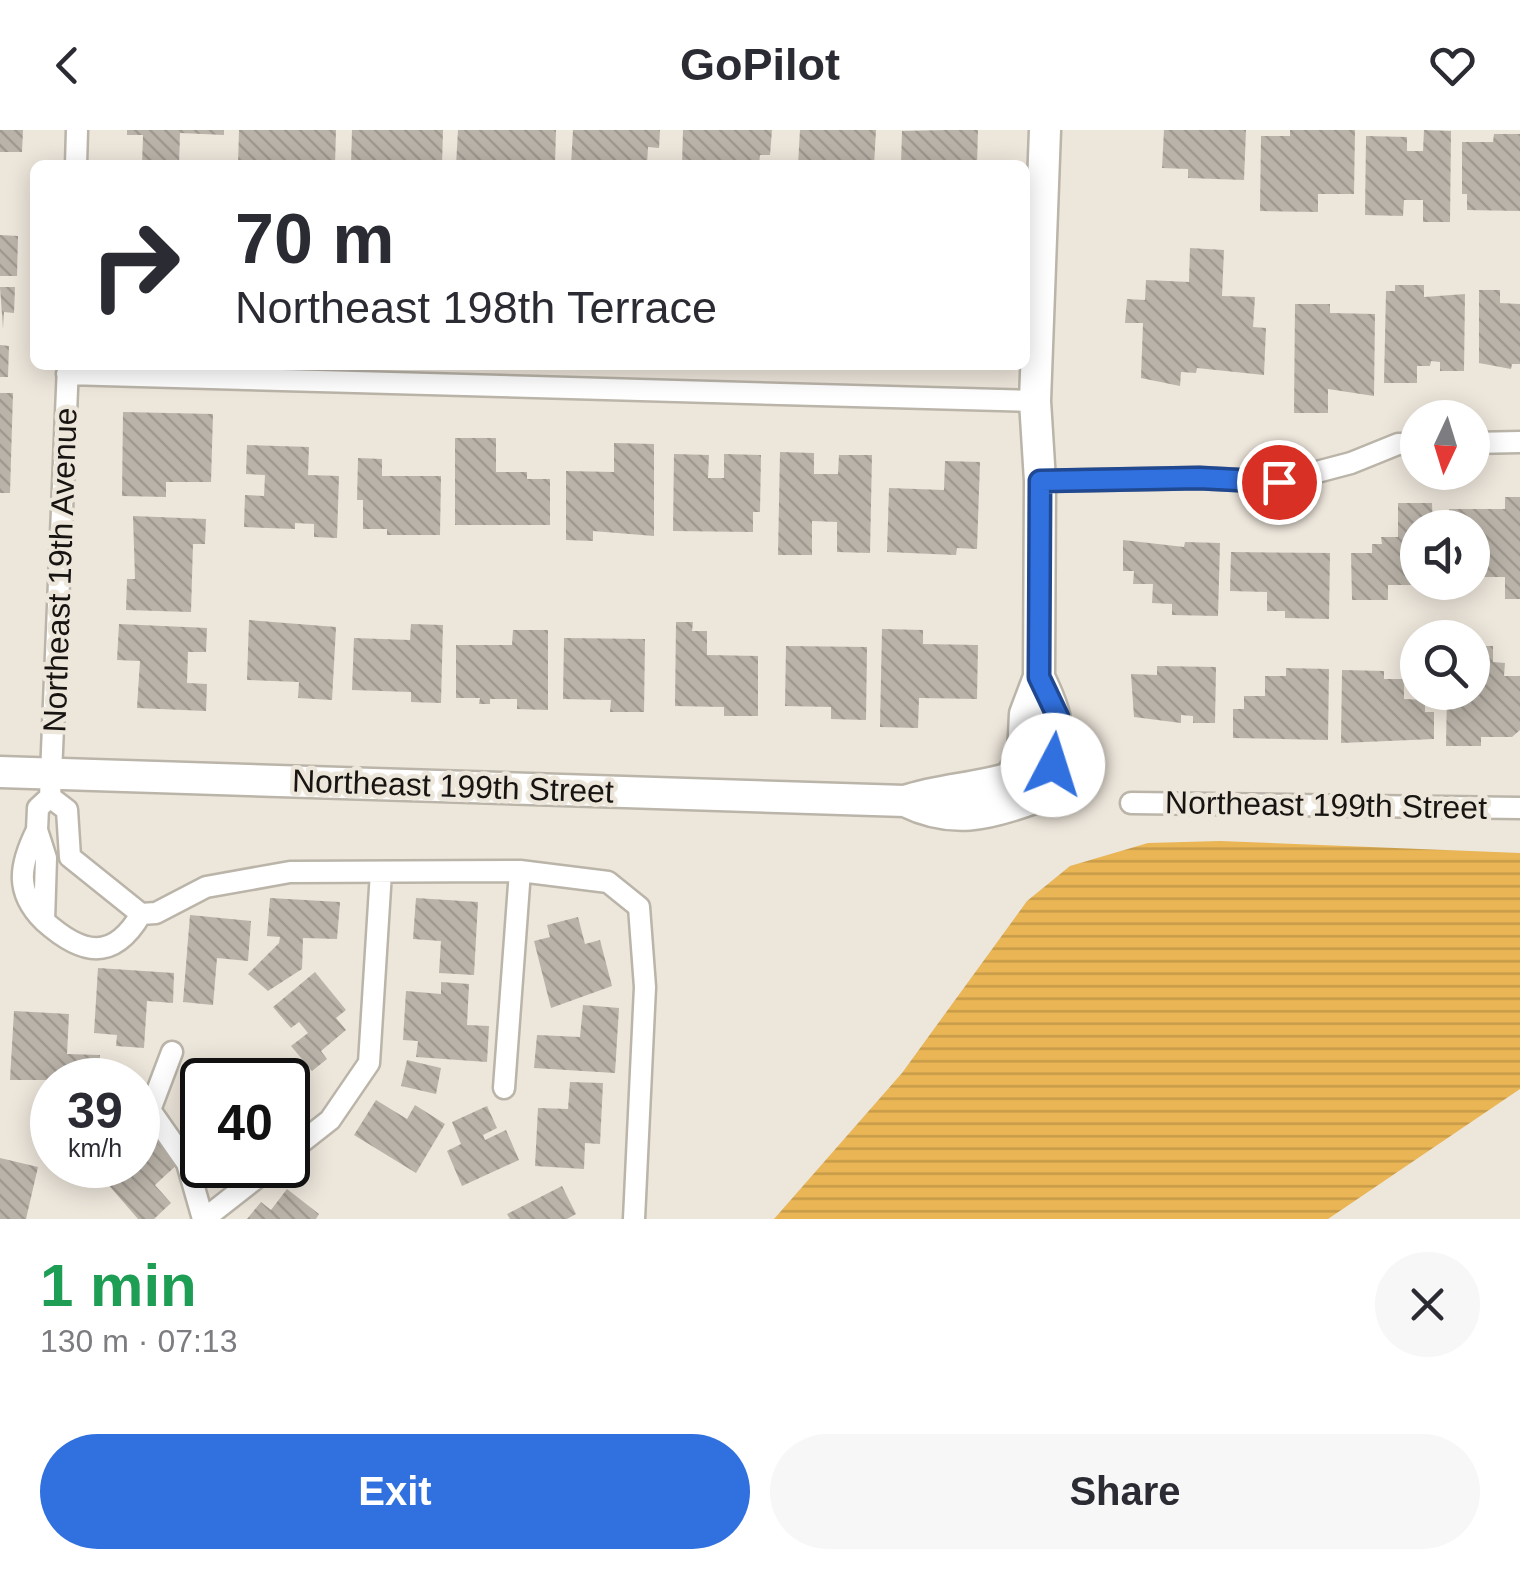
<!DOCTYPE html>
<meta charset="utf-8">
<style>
body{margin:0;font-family:Arial,sans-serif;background:#f7f7f7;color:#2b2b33;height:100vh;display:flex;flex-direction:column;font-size:38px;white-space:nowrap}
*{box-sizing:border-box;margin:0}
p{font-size:32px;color:#7c7c81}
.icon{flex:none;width:55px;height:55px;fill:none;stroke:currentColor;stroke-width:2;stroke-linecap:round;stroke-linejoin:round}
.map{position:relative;height:1089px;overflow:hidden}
.side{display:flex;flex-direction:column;background:#fff;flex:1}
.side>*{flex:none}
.top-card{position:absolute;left:30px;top:30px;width:1000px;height:210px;border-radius:15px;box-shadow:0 5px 25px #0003;background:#fff;color:#2b2b33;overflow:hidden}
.needle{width:65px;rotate:184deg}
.buttons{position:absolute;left:1400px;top:270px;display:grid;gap:20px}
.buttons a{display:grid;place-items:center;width:90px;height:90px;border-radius:50%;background:#fff;box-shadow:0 5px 25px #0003;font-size:50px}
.speed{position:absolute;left:30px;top:928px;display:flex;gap:20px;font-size:50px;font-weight:700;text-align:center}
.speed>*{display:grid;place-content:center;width:130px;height:130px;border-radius:50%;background:#fff;box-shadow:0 5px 25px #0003;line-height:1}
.speed small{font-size:25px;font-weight:400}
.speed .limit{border:5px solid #111;border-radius:15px;background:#fff;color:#111}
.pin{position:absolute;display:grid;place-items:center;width:85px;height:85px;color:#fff;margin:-42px;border:5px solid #fff;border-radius:50%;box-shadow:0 2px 10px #0007}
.me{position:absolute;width:110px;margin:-55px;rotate:5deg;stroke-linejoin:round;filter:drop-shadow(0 0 8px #0008)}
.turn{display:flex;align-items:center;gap:35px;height:210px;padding:0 40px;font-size:45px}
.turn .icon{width:130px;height:130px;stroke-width:2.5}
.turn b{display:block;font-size:70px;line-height:85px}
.round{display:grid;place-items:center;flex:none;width:105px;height:105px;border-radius:52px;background:#f7f7f7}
.overview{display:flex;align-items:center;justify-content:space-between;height:170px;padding:0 40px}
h1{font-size:60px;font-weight:700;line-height:75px;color:#1e9e55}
.button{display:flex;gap:20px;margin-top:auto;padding:20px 40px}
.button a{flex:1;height:115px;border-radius:60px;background:#3171df;color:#fff;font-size:40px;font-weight:700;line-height:115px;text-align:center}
.button a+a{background:#f7f7f7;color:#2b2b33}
header{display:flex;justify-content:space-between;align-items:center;height:130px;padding:0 40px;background:#fff;font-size:45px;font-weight:700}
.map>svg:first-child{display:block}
</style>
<header><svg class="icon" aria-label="back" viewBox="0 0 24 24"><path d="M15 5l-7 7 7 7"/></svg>GoPilot<svg class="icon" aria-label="heart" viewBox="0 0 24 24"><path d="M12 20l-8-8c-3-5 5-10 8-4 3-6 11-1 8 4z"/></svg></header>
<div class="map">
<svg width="1520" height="1089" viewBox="0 0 1520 1089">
<defs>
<pattern id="water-rules" width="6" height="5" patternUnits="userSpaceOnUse" patternTransform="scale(2.5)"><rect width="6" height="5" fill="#e9b555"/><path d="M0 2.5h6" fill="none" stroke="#c79b49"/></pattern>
<pattern id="building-back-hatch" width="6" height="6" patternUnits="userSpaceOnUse" patternTransform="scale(2.5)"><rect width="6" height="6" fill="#bab3a9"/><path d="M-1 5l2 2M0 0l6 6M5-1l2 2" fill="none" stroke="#9f9990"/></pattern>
</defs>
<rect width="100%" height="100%" fill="#ede6db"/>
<path fill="url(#water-rules)" d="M1220,711L1520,723V959L1328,1089H774L902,943L1027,771L1070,736L1148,713Z"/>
<path fill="url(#building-back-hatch)" d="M0,0H23L22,22H0Z
M127,0H224V5L180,3L179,35H142L143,5H127Z
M239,0H336L335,35H238Z
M352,0H443L442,35H351Z
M458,0H556L555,35H456Z
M573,0H660L659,18L648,17L647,35H571Z
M683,0H772L770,25H760L759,35H682Z
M800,0H876L874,35H798Z
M947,0H978L977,35H901L902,1Z
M1164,0H1246L1244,50L1188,48V39L1162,38Z
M1290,0H1355L1354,64H1318V82L1260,81L1261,6H1290Z
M1424,0L1451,1L1450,92H1423V70H1404L1403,86L1365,85L1366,6L1407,7V21H1423Z
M1494,4H1520V81L1467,80V64H1462V12H1493Z
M0,105L18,106L17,146H0Z
M1190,118L1224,120L1222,166L1255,167L1253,197L1266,198L1264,245L1197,238L1196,243L1181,242L1180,256L1141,248L1143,193H1125L1127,169L1145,170L1146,150L1189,152Z
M1395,155H1424V167L1465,164L1464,241H1440V232L1431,231L1430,236H1417V253H1384L1386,161H1395Z
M0,157H15L14,183L4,182L3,199Z
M1479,160H1500V173L1520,174V234H1512L1511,239L1479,233Z
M1295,174H1330V183L1375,184L1374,266L1328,259V283H1294Z
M0,215L9,216L8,247H0Z
M0,263H13L10,363H0Z
M123,282L213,284L211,352H166V367L122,366Z
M455,308H496V342H527V349H550V395H455Z
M614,313L654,314V406L593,401V411L566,410V341L614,342Z
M247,315L309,317L308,345L339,346L337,408L314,407V394L295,393V399L244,397L245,365L264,366L265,345L246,344Z
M780,322L814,323V344H838L839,325H872L870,423L837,422V392L812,391V425H778Z
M674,324L709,325L708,348H724V324L761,325L760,382H753V402L673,401Z
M358,328L382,329V346H441L440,405H387V399H363V370H357Z
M945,331L980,332L977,419L957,418L956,425L887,422L889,358L944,360Z
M1505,367H1520V469H1505V447H1472V398H1448L1449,379H1505Z
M1398,373H1432L1433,398H1418V455H1388V470H1352L1351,423H1372V414H1382L1381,407H1398Z
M133,386L206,389L205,414H193L191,482L126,480L127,449H135Z
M1123,410L1184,417L1185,412L1220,413L1218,486L1172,485V474L1152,473L1153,454H1133L1134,441H1123Z
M1231,422L1330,423L1329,489L1285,488V481H1267V462L1230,461Z
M249,490L336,497L332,570L298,568L299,552L247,550Z
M676,492H693L692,501H707V525L758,526V586H724V577L675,576Z
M119,494L207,498L206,522H188L187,553L207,554L206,581L137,578L140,531L117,530Z
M411,494L443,495L441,573L411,572V562L352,560L354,508L410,510Z
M882,499L923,500V514L978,515L977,569L919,568L918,598L880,597Z
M513,500H548V580L517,579V569H490V574H479L480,568H456V515H512Z
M564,508L645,509L644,582H610L611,570L563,569Z
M786,516L867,517L866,590L831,589V577L785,576Z
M1472,516H1493V532L1505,533L1504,546H1520V600L1512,607H1481V616H1446L1447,562H1472Z
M1157,536L1216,537L1215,593H1193V586L1181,585V593L1134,587L1131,544L1157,545Z
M1286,538L1329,539L1328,610L1233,608V579H1244V566H1265V546H1286Z
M1342,540L1384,541V549H1404V569L1425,570V582H1434V609L1341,613Z
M270,768L340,772L337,809L303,808L302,839L268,861L248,844L279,813L280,807L267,806Z
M416,768L478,772L474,845L439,843L441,811L413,809Z
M190,785L251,791L248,831L217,828L213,875L183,872Z
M578,787L585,814L600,810L612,856L551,878L534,811L550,807L547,795Z
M98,838L174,843L173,873L147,871L144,918L116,916L117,905L94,903Z
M315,842L346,880L336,888L346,900L321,921L327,929L312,941L291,916L308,903L299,892L291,898L273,877Z
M441,852L469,854L467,895L489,896L487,932L416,927L418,911L403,910L406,861L441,864Z
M583,875L619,878L615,943L534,938L537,905L580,907Z
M14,881L69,884L67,924L100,925L99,950H10Z
M407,930L441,938L436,964L401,956Z
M570,952L603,953L600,1014L585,1013L584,1039L535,1036L538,978L568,979Z
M376,970L407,989L415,975L445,994L416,1043L354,1005Z
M487,976L497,998L483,1005L485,1010L506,1000L519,1030L462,1056L447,1021L461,1014L452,992Z
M160,1005L182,1030L155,1055L171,1073L154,1089H138L106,1052L125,1035H138V1024Z
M0,1028L38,1037L26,1089H0Z
M562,1056L576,1084L567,1089H510L507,1084Z
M287,1059L319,1084L316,1089H247L261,1072L271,1080Z"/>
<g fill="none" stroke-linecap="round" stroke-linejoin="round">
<g stroke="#bab4a9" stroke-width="25">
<path id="street" d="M76,35L77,0
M68,235L51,645L50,667L38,678L37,700L46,728L44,791C82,825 113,832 141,784
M67,244L1035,271
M1472,313L1520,312
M1040,351L1199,348L1279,352L1351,333L1398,314H1418
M50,667L67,680L70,727L141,784L156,783L206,757L290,742L520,741L608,752L639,777L645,857L634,1089
M1131,673L1520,678
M37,700C19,736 15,762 44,791
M172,922L150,980L187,1033L203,1089
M504,958L520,741
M288,1023L330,990L369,933L381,742
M204,1089L273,1035"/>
</g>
<g stroke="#bab4a9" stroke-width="35">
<path id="secondary" d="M0,642L905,671C940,659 975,659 1010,648L1023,626L1025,584L1039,547L1040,351L1035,271L1045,0
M905,671C952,694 987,685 1034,668C1063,618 1064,599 1039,547"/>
</g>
<use href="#street" stroke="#fff" stroke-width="20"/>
<use href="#secondary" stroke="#fff" stroke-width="30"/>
</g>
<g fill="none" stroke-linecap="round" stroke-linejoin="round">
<g stroke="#204991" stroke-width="25">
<path id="route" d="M1053,635L1058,587L1039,547L1040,351L1199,348L1279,352"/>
</g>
<use href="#route" stroke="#3171df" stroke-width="18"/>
</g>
<g text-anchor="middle" stroke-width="9" stroke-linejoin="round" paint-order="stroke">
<g font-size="32" fill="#171411" stroke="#ede6db">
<text transform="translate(60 440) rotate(-88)" y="11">Northeast 19th Avenue</text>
<text transform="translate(453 656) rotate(2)" y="11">Northeast 199th Street</text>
<text transform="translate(1326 675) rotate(1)" y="11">Northeast 199th Street</text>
</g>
</g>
</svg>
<div class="buttons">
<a><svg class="needle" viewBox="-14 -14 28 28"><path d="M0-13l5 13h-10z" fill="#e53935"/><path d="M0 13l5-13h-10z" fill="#7c7c81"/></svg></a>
<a><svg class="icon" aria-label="sound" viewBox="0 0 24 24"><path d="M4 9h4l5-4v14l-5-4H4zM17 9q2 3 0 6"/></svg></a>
<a><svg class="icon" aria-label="search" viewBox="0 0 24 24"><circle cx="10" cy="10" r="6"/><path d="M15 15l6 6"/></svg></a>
</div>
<div class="speed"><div>39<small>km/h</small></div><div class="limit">40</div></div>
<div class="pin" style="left:1279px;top:352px;background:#d93025"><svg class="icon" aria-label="arrive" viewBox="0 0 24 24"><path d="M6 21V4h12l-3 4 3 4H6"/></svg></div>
<svg class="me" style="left:1053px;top:635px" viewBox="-20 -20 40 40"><circle r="19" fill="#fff"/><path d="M0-13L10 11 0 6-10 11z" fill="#3171df"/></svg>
<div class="top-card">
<div class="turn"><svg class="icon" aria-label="right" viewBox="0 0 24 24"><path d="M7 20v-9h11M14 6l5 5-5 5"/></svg><div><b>70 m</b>Northeast 198th Terrace</div></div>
</div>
</div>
<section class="side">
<div class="overview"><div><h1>1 min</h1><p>130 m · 07:13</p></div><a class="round"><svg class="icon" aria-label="close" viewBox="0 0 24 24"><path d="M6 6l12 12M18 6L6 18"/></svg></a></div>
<div class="button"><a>Exit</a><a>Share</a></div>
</section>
